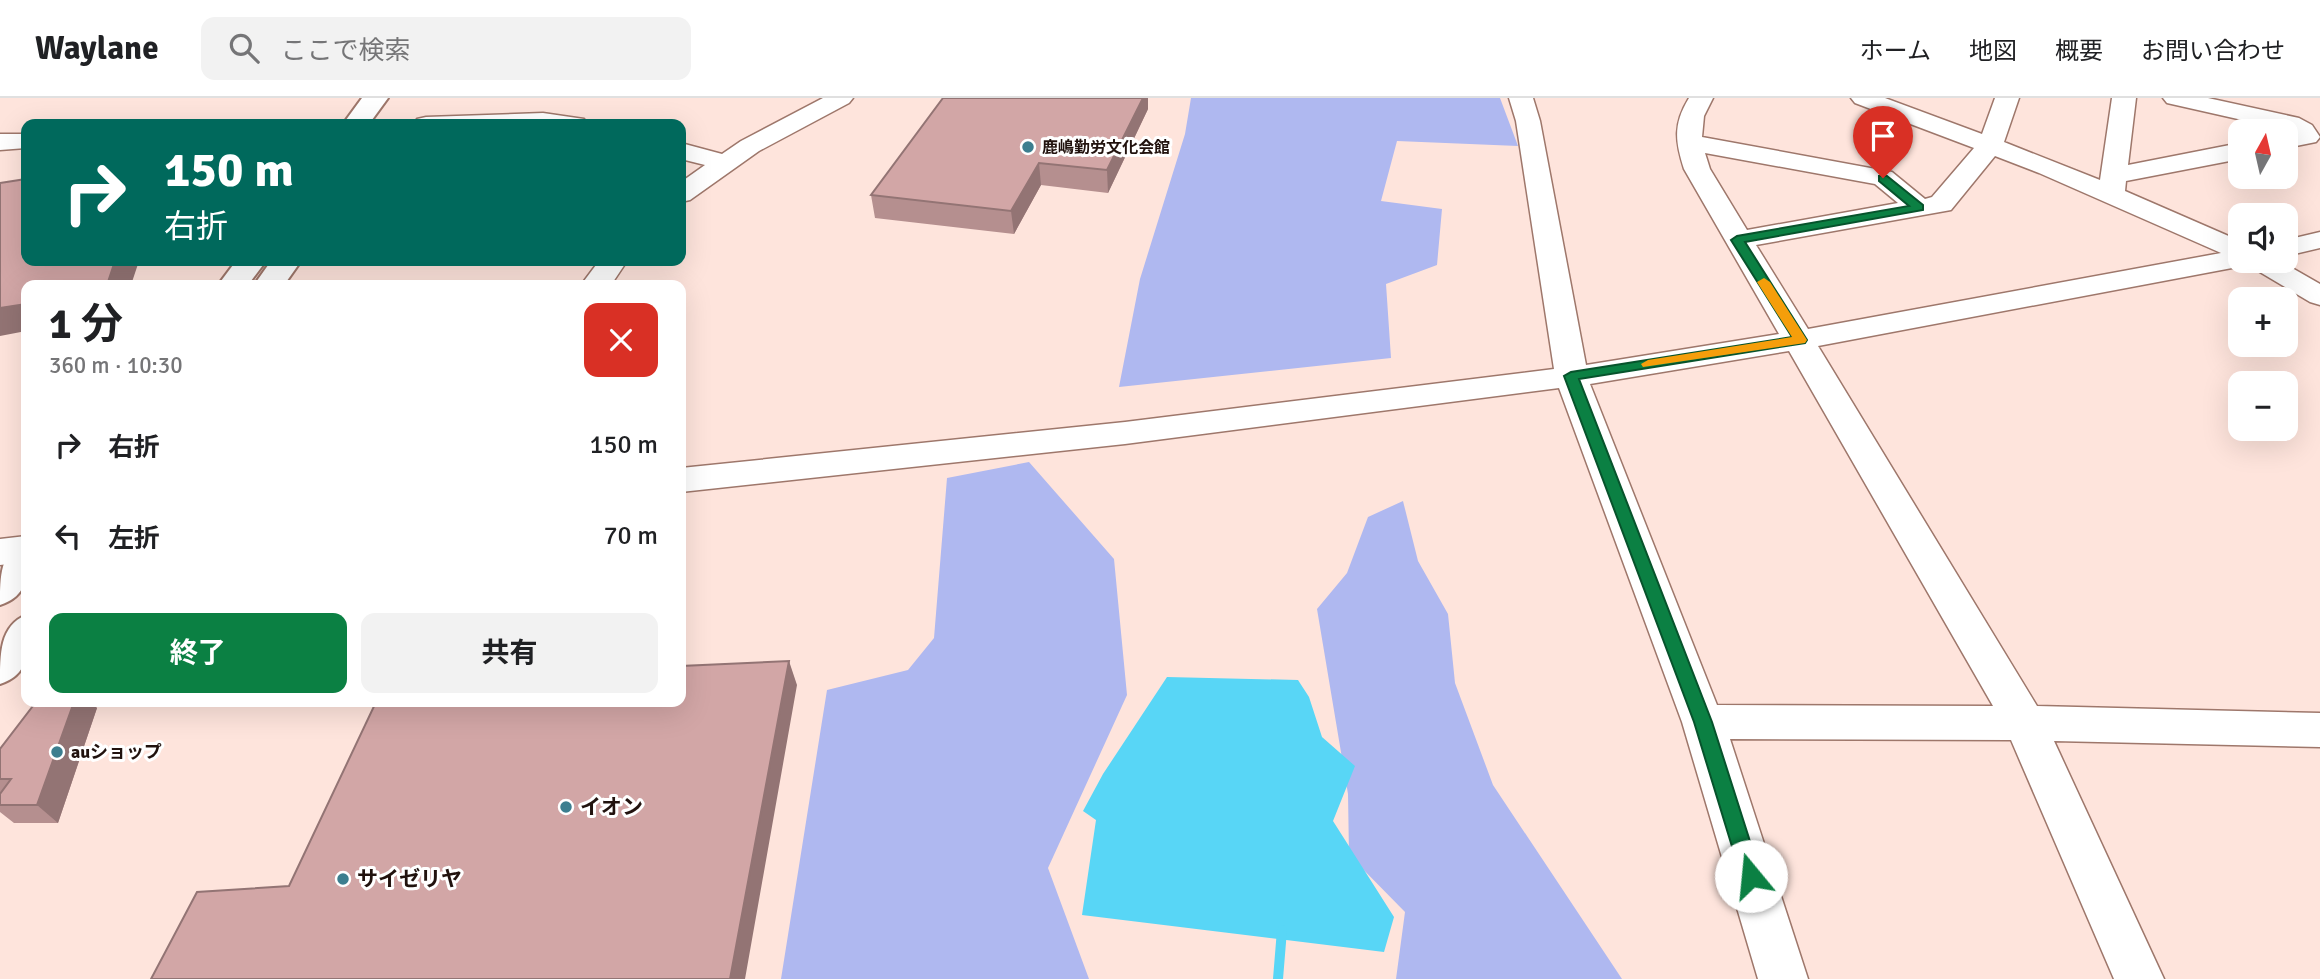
<!DOCTYPE html>
<html lang="ja">
<meta charset="utf-8">
<style>
body{margin:0;font-family:Signika,"Noto Sans JP",sans-serif;background:#f2f2f2;color:#202124;height:100vh;display:flex;flex-direction:column;font-size:26px;white-space:nowrap}
*{box-sizing:border-box;margin:0}
p{font-size:23px;color:#757577}
.icon{flex:none;width:38px;height:38px;fill:none;stroke:currentColor;stroke-width:2;stroke-linecap:round;stroke-linejoin:round}
.map{position:relative;flex:1;overflow:hidden}
.side{position:absolute;left:21px;top:182px;width:665px;height:427px;display:flex;flex-direction:column;background:#fff;border-radius:14px;box-shadow:0 7px 28px #0002}
.side>*{flex:none}
.hud{position:absolute;left:21px;top:21px;width:665px;height:147px;border-radius:14px;box-shadow:0 7px 28px #0002;background:#00695c;color:#fff;overflow:hidden}
.needle{width:46px;rotate:8deg}
.controls{position:absolute;left:2228px;top:21px;display:grid;gap:14px}
.controls a{display:grid;place-items:center;width:70px;height:70px;border-radius:14px;background:#fff;box-shadow:0 7px 28px #0002;font-size:35px}
.pin{position:absolute;display:grid;place-items:center;width:60px;height:60px;color:#fff;margin:-72px -30px;border-radius:50% 50% 50% 0;rotate:-45deg;box-shadow:0 0 7px #0007}
.pin .icon{rotate:45deg}
.me{position:absolute;width:77px;margin:-38px;rotate:343deg;stroke-linejoin:round;filter:drop-shadow(0 0 5px #0008)}
.turn{display:flex;align-items:center;gap:24px;height:147px;padding:0 28px;font-size:32px}
.turn .icon{width:91px;height:91px;stroke-width:2.5}
.turn b{display:block;font-size:49px;line-height:60px}
.round{display:grid;place-items:center;flex:none;width:74px;height:74px;border-radius:14px;background:#f2f2f2}
.summary{display:flex;align-items:center;justify-content:space-between;height:119px;padding:0 28px}
h1{font-size:42px;font-weight:700;line-height:52px}
.button{display:flex;gap:14px;margin-top:auto;padding:14px 28px}
.button a{flex:1;height:80px;border-radius:14px;background:#0b8043;color:#fff;font-size:28px;font-weight:700;line-height:80px;text-align:center}
.button a+a{background:#f2f2f2;color:#202124}
ul{padding:0;list-style:none}
li{display:flex;align-items:center;gap:21px;height:91px;padding:0 28px}
li div{flex:1}
li b{display:block;font-size:26px}
li em{font-style:normal}
header{display:flex;align-items:center;gap:42px;box-sizing:border-box;height:98px;padding:0 35px;background:#fff;border-bottom:2px solid #e0e0e0}
header strong{font-size:33px}
nav{display:flex;gap:38px;margin-inline-start:auto;font-size:24px}
.search{width:490px;height:63px;background:#f2f2f2;display:flex;align-items:center;gap:18px;box-sizing:border-box;padding:0 24px;border-radius:14px;color:#757577;font-size:26px}
.map>svg:first-child{display:block}
</style>
<header>
<strong>Waylane</strong>
<div class="search"><svg class="icon" aria-label="search" viewBox="0 0 24 24"><circle cx="10" cy="10" r="6"/><path d="M15 15l6 6"/></svg>ここで検索</div>
<nav><a>ホーム</a><a>地図</a><a>概要</a><a>お問い合わせ</a></nav>
</header>
<div class="map">
<svg width="2320" height="881" viewBox="0 0 2320 881">
<rect width="100%" height="100%" fill="#fee4dc"/>
<path fill="#afb8f0" d="M1191,0H1500L1518,48L1397,43L1381,103L1442,111L1437,167L1386,186L1391,260L1119,289L1140,181L1185,36Z
M1029,364L1114,461L1127,597L1048,770L1089,881H781L827,592L908,572L934,540L947,380Z
M1403,403L1418,463L1448,516L1455,585L1493,687L1622,881H1396L1405,814L1349,757L1348,696L1317,511L1347,475L1368,419Z"/>
<path fill="#58d6f6" d="M1167,579L1298,582L1309,599L1322,639L1355,668L1333,723L1394,819L1384,854L1082,817L1096,722L1083,713L1103,676Z"/>
<g fill="none" stroke-linecap="round" stroke-linejoin="round">
<path stroke="#58d6f6" stroke-width="10" d="M1278,881L1282,832"/>
<g stroke="#9e776b" stroke-width="3">
<path id="minor" d="M823,0H853L849,5L759,53L690,102L681,104V84L705,67L681,61V45L722,56L741,43Z
M1509,0H1533L1540,23L1586,267L1779,236L1684,71C1675,43 1673,26 1689,0H1713L1704,18L1702,39L1892,74L1925,101L1932,99L1974,50L1855,5L1851,0H1885L1982,36L1995,0H2019L2004,44L2100,82L2112,0H2136L2128,67L2240,45V61L2126,83L2125,93L2240,143V163H2280L2320,186V207L2310,204L2248,167L1818,248L2037,608L2320,615V649L2054,643L2164,881H2114L2011,642L1730,641L1808,881H1758L1682,624L1559,290L1125,346L681,394V370L1125,324L1554,271L1516,23ZM1705,55L1875,86L1898,105L1747,132L1710,71ZM1995,58L2039,75L2221,155L1808,231L1756,147L1951,112ZM1789,253L1993,608L1717,607L1590,286Z
M2163,0H2208L2299,20L2312,27L2320,39L2316,44L2286,50V36L2290,35L2282,31L2167,5Z
M543,15L584,21L587,26H414L417,21L426,19Z
M0,36H26V50L0,52Z
M2320,134V150L2286,158V142Z
M599,163H627L611,187H581Z
M26,438V464L0,467V441Z"/>
</g>
<g stroke="#9e776b" stroke-width="4">
<path id="highway" d="M362,0H388L369,26H343Z
M236,163H266L248,187H218Z
M271,163H301L284,187H254Z
M26,443C27,471 32,497 0,507C0,478 0,453 26,443Z
M26,517C27,547 34,575 0,586C0,555 0,528 26,517Z"/>
</g>
<use href="#minor" fill="#fff" fill-rule="evenodd"/>
<use href="#highway" fill="#fff" fill-rule="evenodd"/>
</g>
<path fill="#b58f8f" d="M1148,11L1108,95L1041,87L1014,136L875,120L871,97Z
M36,604H91L97,610L58,725H14L0,714V651Z"/>
<path fill="#937474" d="M1143,0H1148V11L1108,95L1107,72Z
M1039,65L1041,87L1014,136L1011,113Z
M115,163H139L131,187H107Z
M26,206V233L0,238V210Z
M789,563L797,587L745,881H730Z
M74,604H91L97,610L58,725L37,707Z"/>
<path fill="#d2a6a6" stroke="#937474" stroke-width="2" d="M943,0H1143L1107,72L1039,65L1011,113L871,97Z
M26,81V163H115L107,187H26V206L0,210V85Z
M789,563L730,881H151L197,794L289,788L376,604H681V568Z
M36,604H74L37,707H0V696L11,681H0V651Z"/>
<path fill="#0b8043" stroke="#07532c" stroke-width="2" d="M1879,78H1887L1923,107V112L1745,144L1807,242L1805,245L1579,281L1712,624L1761,778L1758,784L1751,787L1744,784L1741,778L1694,624L1564,278L1571,274L1792,239L1731,142L1737,138L1909,108L1879,83Z"/>
<path fill="#f59e0b" d="M1764,180L1770,184L1807,242L1805,245L1643,269L1641,266L1648,262L1792,239L1757,184Z"/>
<g fill="#3c7e8f" stroke="#fff" stroke-width="2.5">
<circle cx="1028" cy="49" r="7"/>
<circle cx="57" cy="654" r="7"/>
<circle cx="566" cy="709" r="7"/>
<circle cx="343" cy="781" r="7"/>
</g>
<g text-anchor="middle" stroke-width="6" stroke-linejoin="round" paint-order="stroke">
<g font-size="16" font-weight="bold" fill="#21120e" stroke="#fff" text-anchor="start">
<text x="1042" y="55">鹿嶋勤労文化会館</text>
</g>
<g font-size="18" font-weight="bold" fill="#21120e" stroke="#fff" text-anchor="start">
<text x="71" y="660">auショップ</text>
</g>
<g font-size="21" font-weight="bold" fill="#21120e" stroke="#fff" text-anchor="start">
<text x="580" y="716">イオン</text>
<text x="357" y="788">サイゼリヤ</text>
</g>
</g>
</svg>
<div class="controls">
<a><svg class="needle" viewBox="-14 -14 28 28"><path d="M0-13l5 13h-10z" fill="#e53935"/><path d="M0 13l5-13h-10z" fill="#757577"/></svg></a>
<a><svg class="icon" aria-label="sound" viewBox="0 0 24 24"><path d="M4 9h4l5-4v14l-5-4H4zM17 9q2 3 0 6"/></svg></a>
<a>+</a>
<a>−</a>
</div>
<div class="pin" style="left:1883px;top:80px;background:#d93025"><svg class="icon" aria-label="arrive" viewBox="0 0 24 24"><path d="M6 21V4h12l-3 4 3 4H6"/></svg></div>
<svg class="me" style="left:1751px;top:778px" viewBox="-20 -20 40 40"><circle r="19" fill="#fff"/><path d="M0-13L10 11 0 6-10 11z" fill="#0b8043"/></svg>
<div class="hud">
<div class="turn"><svg class="icon" aria-label="right" viewBox="0 0 24 24"><path d="M7 20v-9h11M14 6l5 5-5 5"/></svg><div><b>150 m</b>右折</div></div>
</div>
<section class="side">
<div class="summary"><div><h1>1 分</h1><p>360 m · 10:30</p></div><a class="round" style="background:#d93025;color:#fff"><svg class="icon" aria-label="close" viewBox="0 0 24 24"><path d="M6 6l12 12M18 6L6 18"/></svg></a></div>
<ul>
<li><svg class="icon" aria-label="right" viewBox="0 0 24 24"><path d="M7 20v-9h11M14 6l5 5-5 5"/></svg><div><b>右折</b></div><em>150 m</em></li>
<li><svg class="icon" aria-label="left" viewBox="0 0 24 24"><path d="M17 20v-9H6M10 6l-5 5 5 5"/></svg><div><b>左折</b></div><em>70 m</em></li>
</ul>
<div class="button"><a>終了</a><a>共有</a></div>
</section>
</div>
